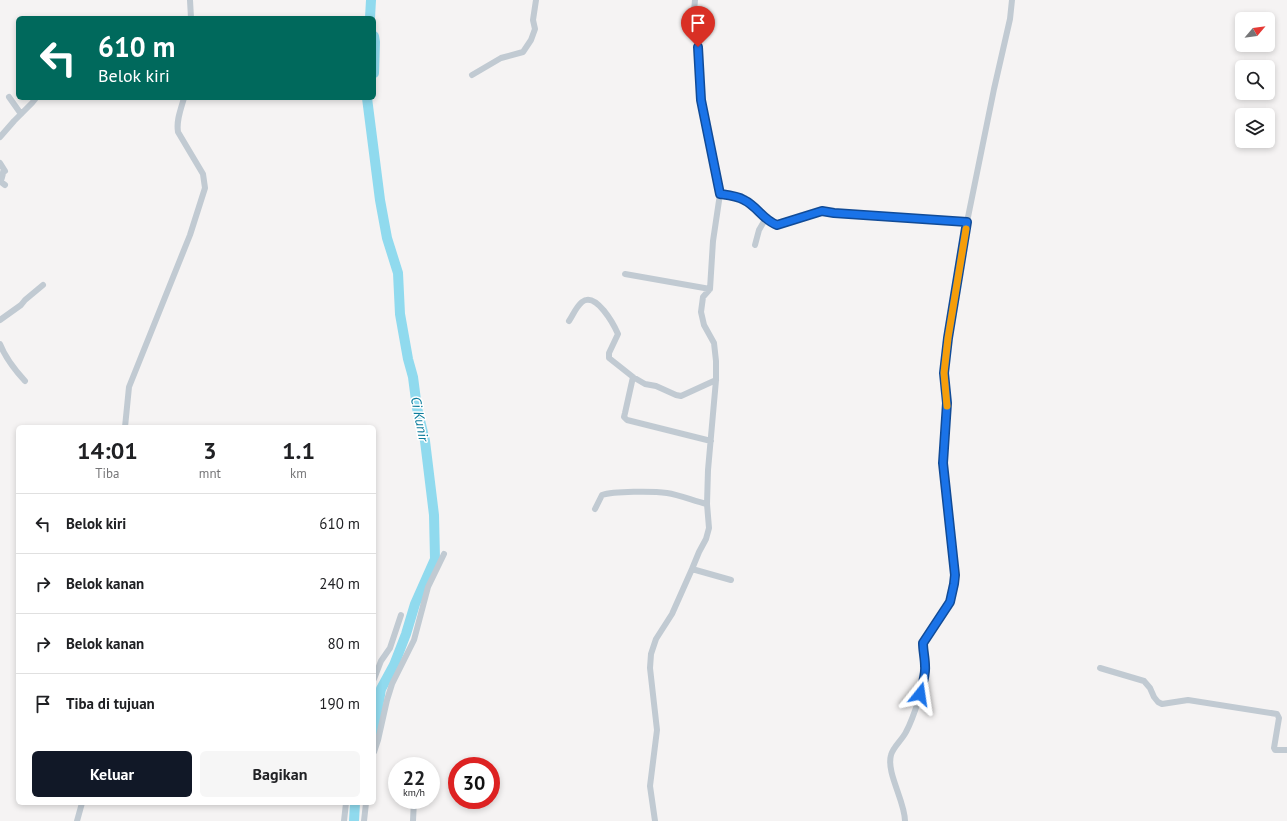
<!DOCTYPE html>
<html lang="id">
<style>
body{margin:0;font-family:"PT Sans",sans-serif;background:#f6f6f6;color:#202124;height:100vh;display:flex;flex-direction:column;font-size:15px;white-space:nowrap}
*{box-sizing:border-box;margin:0}
p{font-size:13px;color:#757577}
.icon{flex:none;width:22px;height:22px;fill:none;stroke:currentColor;stroke-width:2;stroke-linecap:round;stroke-linejoin:round}
.map{position:relative;flex:1;overflow:hidden}
.drawer{position:absolute;left:16px;top:425px;width:360px;height:380px;display:flex;flex-direction:column;background:#fff;border-radius:6px;box-shadow:0 2px 6px #0003}
.drawer>*{flex:none}
.top-card{position:absolute;left:16px;top:16px;width:360px;height:84px;border-radius:6px;box-shadow:0 2px 6px #0003;background:#00695c;color:#fff;overflow:hidden}
.needle{width:26px;rotate:61deg}
.controls{position:absolute;left:1235px;top:12px;display:grid;gap:8px}
.controls a{display:grid;place-items:center;width:40px;height:40px;border-radius:6px;background:#fff;box-shadow:0 2px 6px #0003;font-size:20px}
.speed{position:absolute;left:388px;top:757px;display:flex;gap:8px;font-size:20px;font-weight:700;text-align:center}
.speed>*{display:grid;place-content:center;width:52px;height:52px;border-radius:50%;background:#fff;box-shadow:0 2px 6px #0003;line-height:1}
.speed small{font-size:10px;font-weight:400}
.speed .limit{border:6px solid #d22;background:#fff;color:#111}
.pin{position:absolute;display:grid;place-items:center;width:34px;height:34px;color:#fff;margin:-41px -17px;border-radius:50% 50% 50% 0;rotate:-45deg;box-shadow:0 0 4px #0007}
.pin .icon{rotate:45deg}
.me{position:absolute;width:44px;margin:-22px;rotate:15deg;stroke-linejoin:round;filter:drop-shadow(0 0 3px #0008)}
.turn{display:flex;align-items:center;gap:14px;height:84px;padding:0 16px;font-size:18px}
.turn .icon{width:52px;height:52px;stroke-width:2.5}
.turn b{display:block;font-size:28px;line-height:34px}
.eta{display:flex;justify-content:space-evenly;align-items:center;height:68px;text-align:center}
.eta b{font-size:24px;font-weight:700;line-height:28px}
.action{display:flex;gap:8px;margin-top:auto;padding:8px 16px}
.action a{flex:1;height:46px;border-radius:6px;background:#111827;color:#fff;font-size:16px;font-weight:700;line-height:46px;text-align:center}
.action a+a{background:#f6f6f6;color:#202124}
ul{padding:0;list-style:none}
li{display:flex;align-items:center;gap:12px;height:60px;padding:0 16px;border-top:1px solid #e0e0e0}
li div{flex:1}
li b{display:block;font-size:15px}
li em{font-style:normal}
.map>svg:first-child{display:block}
</style>
<div class="map">
<svg width="1287" height="821" viewBox="0 0 1287 821">
<rect width="100%" height="100%" fill="#f5f3f3"/>
<g fill="none" stroke-linecap="round" stroke-linejoin="round">
<path stroke="#90daee" stroke-width="10" d="M370,18L371,0
M374,36L375,42L374,73
M367,98L380,200L387,238L398,273L400,314L408,359L413,377L417,408L425,441L434,515L435,559L415,604L406,634L394,665L381,689L374,732
M354,821L355,803"/>
<path stroke="#c1cad2" stroke-width="6" d="M190,0L191,18
M472,75L501,58L523,52L531,40L535,29L533,20L536,0
M9,97L21,114
M0,137L14,121L32,103L36,98
M0,163L5,171L3,172C3,177 1,178 1,182L5,185
M720,194C727,195 737,196 744,200C757,206 763,220 777,225L822,211L834,213L967,222
M755,245L759,230L766,218
M625,274L710,289
M0,320L21,305L25,300L43,285
M569,321C573,315 576,307 582,302C596,291 614,325 618,334L609,353V358L633,377L645,384L656,386L676,395L681,396L716,380
M0,344C5,357 15,370 25,381
M633,377L625,413L624,417L627,420L711,441
M125,427L129,387L190,235L205,188L203,174L178,132C176,120 181,109 184,98
M595,509L602,495C613,491 654,491 667,493C680,495 694,501 707,504
M692,569L731,580
M1100,668L1144,681L1150,688L1154,697L1158,702L1162,704L1188,700L1277,714L1279,718L1274,748L1275,750H1287
M374,679L381,661L390,648L401,615
M374,752L378,740L387,700L392,684L414,640L428,587L444,554
M77,821L82,803
M344,821L346,803
M364,821L366,803
M413,821L414,800
M655,821L650,786L657,730L650,668L651,654L656,639L672,614L692,569L699,552L706,539L709,528L707,504L708,470L716,380V361L714,343L704,325L701,312L703,297L710,289L713,241L720,194L716,172L707,135L701,100L698,47L694,11L695,0
M905,821C905,801 886,773 891,755C893,747 902,740 906,732C913,719 926,681 926,667C925,659 923,651 923,643L950,601L954,584L955,575L943,463L947,403L944,373L948,338L967,222L994,89L1010,19L1012,0"/>
</g>
<g fill="none" stroke-linecap="round" stroke-linejoin="round">
<g stroke="#114b97" stroke-width="10">
<path id="route" d="M698,47L701,100L720,194C727,195 737,196 744,200C757,206 763,220 777,225L822,211L834,213L967,222L948,338L944,373L947,403L943,463L955,575L954,584L950,602L923,643C923,651 925,658 925,666C926,675 922,685 920,694"/>
</g>
<use href="#route" stroke="#1a73e8" stroke-width="7"/>
<path stroke="#f59e0b" stroke-width="7" d="M947,406L944,373L948,338L966,229"/>
</g>
<g text-anchor="middle" stroke-width="3" stroke-linejoin="round" paint-order="stroke">
<g font-size="14" font-style="italic" fill="#0c7c9b" stroke="#fff">
<text transform="translate(420 419) rotate(79)" y="5">Ci Kunir</text>
</g>
</g>
</svg>
<div class="controls">
<a><svg class="needle" viewBox="-14 -14 28 28"><path d="M0-13l5 13h-10z" fill="#e53935"/><path d="M0 13l5-13h-10z" fill="#757577"/></svg></a>
<a><svg class="icon" aria-label="search" viewBox="0 0 24 24"><circle cx="10" cy="10" r="6"/><path d="M15 15l6 6"/></svg></a>
<a><svg class="icon" aria-label="layers" viewBox="0 0 24 24"><path d="M12 4l9 5-9 5-9-5zM3 14l9 5 9-5"/></svg></a>
</div>
<div class="speed"><div>22<small>km/h</small></div><div class="limit">30</div></div>
<div class="pin" style="left:698px;top:47px;background:#d93025"><svg class="icon" aria-label="arrive" viewBox="0 0 24 24"><path d="M6 21V4h12l-3 4 3 4H6"/></svg></div>
<svg class="me" style="left:920px;top:694px" viewBox="-20 -20 40 40"><path d="M0-17L14 15 0 8-14 15z" fill="#1a73e8" stroke="#fff" stroke-width="4"/></svg>
<div class="top-card">
<div class="turn"><svg class="icon" aria-label="left" viewBox="0 0 24 24"><path d="M17 20v-9H6M10 6l-5 5 5 5"/></svg><div><b>610 m</b>Belok kiri</div></div>
</div>
<section class="drawer">
<div class="eta">
<div><b>14:01</b><p>Tiba</p></div>
<div><b>3</b><p>mnt</p></div>
<div><b>1.1</b><p>km</p></div>
</div>
<ul>
<li><svg class="icon" aria-label="left" viewBox="0 0 24 24"><path d="M17 20v-9H6M10 6l-5 5 5 5"/></svg><div><b>Belok kiri</b></div><em>610 m</em></li>
<li><svg class="icon" aria-label="right" viewBox="0 0 24 24"><path d="M7 20v-9h11M14 6l5 5-5 5"/></svg><div><b>Belok kanan</b></div><em>240 m</em></li>
<li><svg class="icon" aria-label="right" viewBox="0 0 24 24"><path d="M7 20v-9h11M14 6l5 5-5 5"/></svg><div><b>Belok kanan</b></div><em>80 m</em></li>
<li><svg class="icon" aria-label="arrive" viewBox="0 0 24 24"><path d="M6 21V4h12l-3 4 3 4H6"/></svg><div><b>Tiba di tujuan</b></div><em>190 m</em></li>
</ul>
<div class="action"><a>Keluar</a><a>Bagikan</a></div>
</section>
</div>
